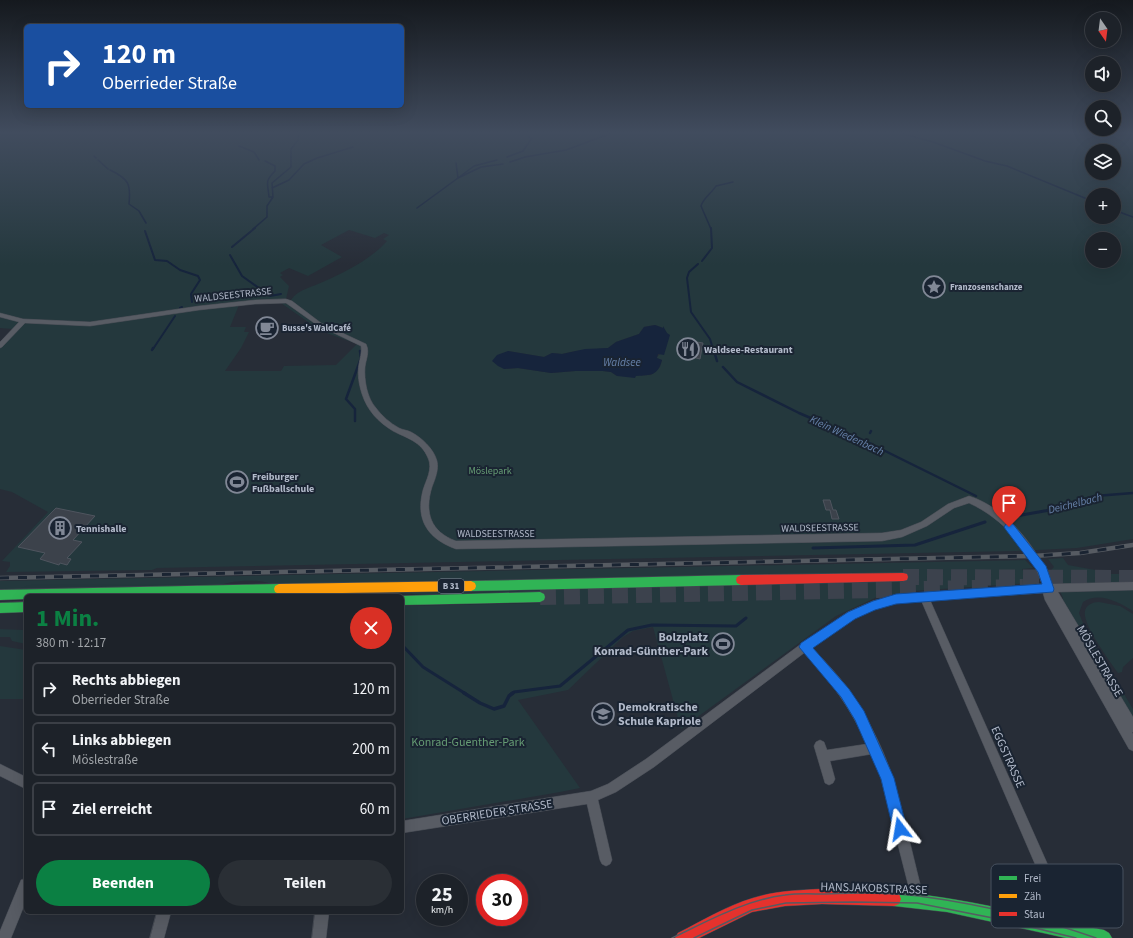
<!DOCTYPE html>
<html lang="de">
<meta charset="utf-8">
<style>
body{margin:0;font-family:"Source Sans 3",sans-serif;background:#2a2f35;color:#f1f3f6;height:100vh;display:flex;flex-direction:column;font-size:15px;white-space:nowrap}
*{box-sizing:border-box;margin:0}
p{font-size:13px;color:#a0a4a8}
.icon{flex:none;width:22px;height:22px;fill:none;stroke:currentColor;stroke-width:2;stroke-linecap:round;stroke-linejoin:round}
.map{position:relative;flex:1;overflow:hidden}
.sheet{position:absolute;left:24px;top:594px;width:380px;height:320px;display:flex;flex-direction:column;background:#1d2229;border-radius:6px;box-shadow:0 4px 16px #0002,0 0 0 1px #3b3f46}
.sheet>*{flex:none}
.top-card{position:absolute;left:24px;top:24px;width:380px;height:84px;border-radius:6px;box-shadow:0 4px 16px #0002,0 0 0 1px #3b3f46;background:#1a4fa0;color:#fff;overflow:hidden}
.needle{width:26px;rotate:166deg}
.buttons{position:absolute;left:1085px;top:12px;display:grid;gap:8px}
.buttons a{display:grid;place-items:center;width:36px;height:36px;border-radius:50%;background:#1d2229;box-shadow:0 4px 16px #0002,0 0 0 1px #3b3f46;font-size:20px}
.speed{position:absolute;left:416px;top:874px;display:flex;gap:8px;font-size:20px;font-weight:700;text-align:center}
.speed>*{display:grid;place-content:center;width:52px;height:52px;border-radius:50%;background:#1d2229;box-shadow:0 4px 16px #0002,0 0 0 1px #3b3f46;line-height:1}
.speed small{font-size:10px;font-weight:400}
.speed .limit{border:6px solid #d22;background:#fff;color:#111}
.pin{position:absolute;display:grid;place-items:center;width:34px;height:34px;color:#fff;margin:-41px -17px;border-radius:50% 50% 50% 0;rotate:-45deg;box-shadow:0 0 4px #0007}
.pin .icon{rotate:45deg}
.me{position:absolute;width:44px;margin:-22px;rotate:346deg;stroke-linejoin:round;filter:drop-shadow(0 0 3px #0008)}
.turn{display:flex;align-items:center;gap:14px;height:84px;padding:0 12px;font-size:18px}
.turn .icon{width:52px;height:52px;stroke-width:2.5}
.turn b{display:block;font-size:28px;line-height:34px}
.round{display:grid;place-items:center;flex:none;width:42px;height:42px;border-radius:21px;background:#2a2f35}
.summary{display:flex;align-items:center;justify-content:space-between;height:68px;padding:0 12px}
h1{font-size:24px;font-weight:700;line-height:30px;color:#0b8043}
.button{display:flex;gap:8px;margin-top:auto;padding:8px 12px}
.button a{flex:1;height:46px;border-radius:24px;background:#0b8043;color:#fff;font-size:16px;font-weight:700;line-height:46px;text-align:center}
.button a+a{background:#2a2f35;color:#f1f3f6}
ul{padding:0;list-style:none}
li{display:flex;align-items:center;gap:12px;height:54px;margin:0 8px 6px;padding:0 4px;border:2px solid #3b3f46;border-radius:6px}
li div{flex:1}
li b{display:block;font-size:15px}
li em{font-style:normal}
.map>svg:first-child{display:block}
</style>
<div class="map">
<svg width="1133" height="938" viewBox="0 0 1133 938">
<rect width="100%" height="100%" fill="#272d37"/>
<path fill="#24383d" fill-rule="evenodd" d="M0,133H1133V539L1077,548L1017,551L157,568L152,570L6,572L10,566V562L2,561L48,512L12,492L0,489V343L13,329L0,328ZM1092,151H1114V173H1092ZM1092,195H1114V217H1092ZM349,230L375,238L384,233L389,235L383,239L387,241C371,259 347,271 325,281C313,287 298,289 291,300L286,299L289,286L280,277L283,275L280,273L289,268L308,276L342,257L321,245ZM1092,239H1114V261H1092ZM281,303L321,331L357,344L336,365L284,366L281,371H225L241,348L249,332H244L246,327H230L239,305ZM655,325L663,328L667,333L666,348L656,358L662,360L660,367L651,375L617,376L611,372L603,371H575L551,373L518,368L504,369L508,351L544,357L552,353L562,354L575,351L608,348L616,342L639,334L644,327Z
M1063,558L1068,565L1106,572L1109,574H1133V611C1119,602 1099,591 1083,602L1079,613L1086,631L1133,709V724L1062,601L1063,598L1051,570L1054,567L1048,559Z
M1025,560L1033,568L1022,569L1030,583L912,591L877,597L836,616L681,729L653,627L633,631L623,637L568,690L518,700L580,788L560,792L402,819V606L539,603L271,584C260,579 233,580 221,585L0,591V581Z
M1099,602L1120,606L1133,614V658L1123,667L1122,672L1118,673L1115,669C1108,658 1082,624 1085,611C1086,605 1093,602 1099,602Z
M0,629L23,630V632L26,633V644L12,641L10,637H0Z
M0,646L26,650V699H0Z"/>
<path fill="#16243c" d="M655,325L663,328V326L667,333L670,335L664,355L658,354L657,358L662,360C658,376 651,375 636,376L635,378L617,376L611,372L603,371H575L551,373L518,368L504,369L498,366L492,361L497,355L508,351L544,357L552,353L562,354L585,349L608,348L616,342L639,334L644,327Z"/>
<g fill="none" stroke-linecap="round" stroke-linejoin="round">
<path stroke="#16243c" stroke-width="1.5" d="M900,133L933,142L985,161L1007,166L1092,201
M298,138L299,133
M239,146L254,152L259,160
M94,156L96,158
M507,157L523,151L532,138L528,137
M98,160L108,169
M265,161L275,166V171C264,182 268,183 269,197H273
M510,162L525,157L566,150L612,133
M456,163L458,178L474,166L497,160
M110,170C129,179 131,184 129,204L139,211L146,223
M272,188L289,180L304,164L317,158L353,147
M417,208L458,178L481,167L503,164
M1114,210L1133,217
M253,229L267,217V206L273,197L272,183L291,167V149L298,140
M711,229L701,206C703,198 712,193 716,186L733,182"/>
<path stroke="#16243c" stroke-width="2" d="M145,231L155,260L167,261L180,270L198,276L200,280L191,294L192,302
M232,247L255,228
M230,255L242,276L270,296L281,294
M702,261L712,248L711,228
M698,264L689,272L687,278L691,312L710,339L713,349
M180,308L182,307
M153,349L175,316"/>
<path stroke="#16243c" stroke-width="2.5" d="M713,348L717,361
M152,350L153,348
M723,367L737,382L799,413L871,444L976,496
M355,421V409L346,399L361,358L360,351
M870,433L871,431
M1078,501L1095,496L1133,493"/>
<path stroke="#16243c" stroke-width="3" d="M1016,516L1050,510L1081,500
M813,548L915,545L985,522
M402,645L423,667L466,694
M511,694L514,692L560,686L628,630L652,625L736,626L746,618"/>
<path stroke="#16243c" stroke-width="3.5" d="M464,693L480,703L494,709L504,706L509,696L513,693"/>
</g>
<path fill="#3c424b" stroke="#4f555f" d="M684,340L703,343L700,359L681,354Z
M823,500H830L833,510H836L839,519H832L830,510H826Z
M56,508L95,516L73,540L82,542L67,558L71,559L67,565L60,563L59,565L40,559L45,553L18,547Z"/>
<g fill="none" stroke-linecap="round" stroke-linejoin="round">
<path stroke="#3c424d" stroke-width="16" stroke-dasharray="16 8" stroke-linecap="butt" d="M903,577L1133,578
M540,597L1023,587"/>
<g stroke="#454a53" stroke-width="1">
<path id="street" d="M286,299L292,301L321,323L366,344C370,352 366,359 365,367C364,380 367,398 376,408C382,416 390,423 399,428C403,430 407,430 411,432C421,437 434,449 437,461C439,470 435,479 432,487C424,513 431,532 456,541L882,533L901,530L921,522L948,504L969,496C1005,507 1039,548 1051,584L1133,582V590L1058,592L1133,717V732H1132L1133,734V751L1129,749L1045,600L1043,593L930,600L1067,908L1071,930L1069,935L1064,937L1059,935L1054,908L921,600C906,602 890,604 875,609C852,616 832,634 812,648C831,667 850,688 863,712C875,733 886,756 893,779C905,819 914,860 924,900L923,905L918,906L913,905L912,900L881,778L872,754L830,761L835,779L833,783L829,785L825,783L814,746L816,742L820,740L824,742L827,750L867,744C850,708 832,682 804,653L654,767L616,792L598,800L612,860L610,864L606,866L602,864L600,860L587,804L402,833V821L591,791L608,784L646,759L801,644L848,612L873,601L896,595L1042,584C1031,550 1002,518 969,503L954,508L927,526L902,537L882,541L456,549C428,539 415,520 423,490C426,480 433,469 428,458C421,441 406,438 393,431C378,422 367,410 362,394C359,385 357,374 359,364C360,358 362,353 361,346L317,325L286,303L255,304L199,310L90,326L25,323L2,347L0,348V342L19,322L0,317V313L23,319L90,322L199,306L255,300Z
M0,764L26,777V789L0,776Z
M26,879V901L11,938H0V931L21,880Z
M157,912H171L164,938H150Z
M315,912H329L326,938H312Z"/>
</g>
<g stroke="#454a53" stroke-width="1">
<path id="fast" d="M741,575L745,577L746,580L745,583L741,585L471,591L467,589L466,586L467,583L471,581Z
M279,584L283,586L284,589L283,592L279,594L169,596H26V599L0,600V590Z
M540,592L544,594L545,597L544,600L540,602L402,605V596H400Z
M26,602V612L0,613V603Z
M894,892C965,897 1034,917 1104,930L1109,933L1112,938H1066L947,912L894,906L889,904L887,899L889,894Z"/>
</g>
<g stroke="#454a53" stroke-width="1">
<path id="slow" d="M471,581L475,583L476,586L475,589L471,591L279,594L275,592L274,589L275,586L279,584Z"/>
</g>
<g stroke="#454a53" stroke-width="1">
<path id="jam" d="M903,573L907,574L908,577L907,580L903,581L741,585L737,583L736,580L737,577L741,575Z
M822,889L894,892L899,894L901,899L899,904L894,906L822,904L785,906L752,912L699,938H675L678,933C702,921 726,906 753,898C775,891 799,890 822,889Z"/>
</g>
<use href="#street" fill="#585c64" fill-rule="evenodd"/>
<use href="#fast" fill="#30b455" fill-rule="evenodd"/>
<use href="#slow" fill="#ff9f0a" fill-rule="evenodd"/>
<use href="#jam" fill="#e5322d" fill-rule="evenodd"/>
<path stroke="#565b62" stroke-width="1.5" d="M672,938C708,921 745,900 785,895C798,893 812,894 825,894C856,893 888,892 919,896C978,904 1040,918 1096,938
M694,938L752,910L786,903L853,902L917,903L998,919L1076,938"/>
<g stroke="#565b62" stroke-width="4.5">
<path id="rail" d="M0,578L1033,556L1080,553L1133,545"/>
</g>
<use href="#rail" stroke="#1a2432" stroke-width="3" stroke-dasharray="9" stroke-linecap="butt"/>
</g>
<linearGradient id="sky" x2="0" y2="1"><stop stop-color="#15191e"/><stop offset="0.5" stop-color="#414c5e"/><stop offset="1" stop-color="#414c5e" stop-opacity="0"/></linearGradient>
<rect width="1133" height="265" fill="url(#sky)"/>
<path fill="#1a73e8" stroke="#114b97" d="M1009,523L1013,524L1046,566L1054,589L1053,592L896,604L875,610L855,619L813,648L849,689L864,711L894,778L907,829L905,834L900,836L896,834L893,829L881,779L855,720L841,697L799,647L801,643L848,612L873,601L896,594L1042,584L1038,572L1006,530L1004,527L1006,524Z"/>
<defs>
<g id="sight-ring" transform="scale(1.15)"><circle r="9.5" fill="#1a2432" stroke="#818896" stroke-width="1.5"/><path d="M0-6L1.8-2.2L6-1.7L2.9 1.2L3.7 5.4L0 3.3L-3.7 5.4L-2.9 1.2L-6-1.7L-1.8-2.2Z" fill="#818896"/></g>
<g id="cafe-ring" transform="scale(1.15)"><circle r="9.5" fill="#1a2432" stroke="#818896" stroke-width="1.5"/><path d="M-5.5-4.5H6V0H3Q3 3.5 0 3.5H-2.5Q-5.5 3.5-5.5 0ZM3-3.2v2h1.7v-2ZM-6 4.5H4V6H-6Z" fill="#818896"/></g>
<g id="restaurant-ring" transform="scale(1.15)"><circle r="9.5" fill="#1a2432" stroke="#818896" stroke-width="1.5"/><path d="M-5-6h1v4h1v-4h1v4h1v-4h1v5L-1.5 .5V6h-2V.5L-5-1ZM5-6V6H3V1.5H1.5Q1.5-4 5-6Z" fill="#818896"/></g>
<g id="stadium-ring" transform="scale(1.15)"><circle r="9.5" fill="#1a2432" stroke="#818896" stroke-width="1.5"/><path d="M0-5a6.5 5 0 1 0 0 10a6.5 5 0 1 0 0-10ZM-3.5-1.8h7v3.6h-7Z" fill="#818896"/></g>
<g id="building-ring" transform="scale(1.15)"><circle r="9.5" fill="#1a2432" stroke="#818896" stroke-width="1.5"/><path d="M-4-6H4V6H1V3H-1V6H-4ZM-2.5-4.3h1.7v1.8h-1.7ZM.8-4.3h1.7v1.8H.8ZM-2.5-1h1.7V.8h-1.7ZM.8-1h1.7V.8H.8Z" fill="#818896"/></g>
<g id="school-ring" transform="scale(1.15)"><circle r="9.5" fill="#1a2432" stroke="#818896" stroke-width="1.5"/><path d="M0-5L7-2L0 1L-7-2ZM-4 1L0 2.5L4 1V4Q0 6-4 4Z" fill="#818896"/></g>
</defs>
<g fill-rule="evenodd">
<use href="#sight-ring" x="934" y="287"/>
<use href="#cafe-ring" x="267" y="328"/>
<use href="#restaurant-ring" x="688" y="349"/>
<use href="#stadium-ring" x="237" y="482"/>
<use href="#building-ring" x="60" y="528"/>
<use href="#stadium-ring" x="723" y="644"/>
<use href="#school-ring" x="603" y="714"/>
</g>
<g text-anchor="middle" stroke-width="4" stroke-linejoin="round" paint-order="stroke">
<g font-size="9" font-weight="bold" fill="#b1b9c9" stroke="#1a2432" text-anchor="start">
<text x="950" y="290">Franzosenschanze</text>
<text x="282" y="331">Busse's WaldCafé</text>
</g>
<rect fill="#1a2432" stroke="#848c9c" stroke-width="1" x="438" y="579" width="26" height="14" rx="3"/>
<g font-size="9" font-weight="bold" fill="#b1b9c9">
<text x="451" y="589">B 31</text>
</g>
<g font-size="10" fill="#b1b9c9" stroke="#1a2432">
<text transform="translate(233 294) rotate(-6)" y="4">WALDSEESTRASSE</text>
<text transform="translate(820 527) rotate(-1)" y="4">WALDSEESTRASSE</text>
<text x="496" y="537">WALDSEESTRASSE</text>
</g>
<g font-size="10" font-weight="bold" fill="#b1b9c9" stroke="#1a2432" text-anchor="start">
<text x="704" y="353">Waldsee-Restaurant</text>
<text x="252" y="480">Freiburger<tspan x="252" dy="12">Fußballschule</tspan></text>
<text x="76" y="532">Tennishalle</text>
</g>
<g font-size="10" fill="#669c74" stroke="#1a2432">
<text x="490" y="474">Möslepark</text>
</g>
<g font-size="11" font-style="italic" fill="#6782aa" stroke="#1a2432">
<text x="622" y="366">Waldsee</text>
<text transform="translate(847 435) rotate(25)" y="4">Klein Wiedenbach</text>
<text transform="translate(1075 503) rotate(-14)" y="4">Deichelbach</text>
</g>
<g font-size="12" font-weight="bold" fill="#b1b9c9" stroke="#1a2432" text-anchor="end">
<text x="708" y="641">Bolzplatz<tspan x="708" dy="14">Konrad-Günther-Park</tspan></text>
<text x="618" y="711" text-anchor="start">Demokratische<tspan x="618" dy="14">Schule Kapriole</tspan></text>
</g>
<g font-size="12" fill="#b1b9c9" stroke="#1a2432">
<text transform="translate(1100 661) rotate(60)" y="4">MÖSLESTRASSE</text>
<text transform="translate(1008 757) rotate(66)" y="4">EGGSTRASSE</text>
<text transform="translate(497 812) rotate(-9)" y="4">OBERRIEDER STRASSE</text>
<text transform="translate(874 888) rotate(2)" y="4">HANSJAKOBSTRASSE</text>
</g>
<g font-size="12" fill="#669c74" stroke="#1a2432">
<text x="468" y="746">Konrad-Guenther-Park</text>
</g>
</g>
<rect x="991" y="864" width="132" height="64" rx="6" fill="#1a2432" stroke="#47515f" stroke-width="1"/>
<rect x="999" y="876" width="18" height="4" fill="#30b455"/>
<rect x="999" y="894" width="18" height="4" fill="#ff9f0a"/>
<rect x="999" y="912" width="18" height="4" fill="#e5322d"/>
<g font-size="11" fill="#b1b9c9">
<text x="1024" y="882">Frei</text>
<text x="1024" y="900">Zäh</text>
<text x="1024" y="918">Stau</text>
</g>
</svg>
<div class="buttons">
<a><svg class="needle" viewBox="-14 -14 28 28"><path d="M0-13l5 13h-10z" fill="#e53935"/><path d="M0 13l5-13h-10z" fill="#a0a4a8"/></svg></a>
<a><svg class="icon" aria-label="sound" viewBox="0 0 24 24"><path d="M4 9h4l5-4v14l-5-4H4zM17 9q2 3 0 6"/></svg></a>
<a><svg class="icon" aria-label="search" viewBox="0 0 24 24"><circle cx="10" cy="10" r="6"/><path d="M15 15l6 6"/></svg></a>
<a><svg class="icon" aria-label="layers" viewBox="0 0 24 24"><path d="M12 4l9 5-9 5-9-5zM3 14l9 5 9-5"/></svg></a>
<a>+</a>
<a>−</a>
</div>
<div class="speed"><div>25<small>km/h</small></div><div class="limit">30</div></div>
<div class="pin" style="left:1009px;top:527px;background:#d93025"><svg class="icon" aria-label="arrive" viewBox="0 0 24 24"><path d="M6 21V4h12l-3 4 3 4H6"/></svg></div>
<svg class="me" style="left:900px;top:829px" viewBox="-20 -20 40 40"><path d="M0-17L14 15 0 8-14 15z" fill="#1a73e8" stroke="#fff" stroke-width="4"/></svg>
<div class="top-card">
<div class="turn"><svg class="icon" aria-label="right" viewBox="0 0 24 24"><path d="M7 20v-9h11M14 6l5 5-5 5"/></svg><div><b>120 m</b>Oberrieder Straße</div></div>
</div>
<section class="sheet">
<div class="summary"><div><h1>1 Min.</h1><p>380 m · 12:17</p></div><a class="round" style="background:#d93025;color:#fff"><svg class="icon" aria-label="close" viewBox="0 0 24 24"><path d="M6 6l12 12M18 6L6 18"/></svg></a></div>
<ul>
<li><svg class="icon" aria-label="right" viewBox="0 0 24 24"><path d="M7 20v-9h11M14 6l5 5-5 5"/></svg><div><b>Rechts abbiegen</b><p>Oberrieder Straße</p></div><em>120 m</em></li>
<li><svg class="icon" aria-label="left" viewBox="0 0 24 24"><path d="M17 20v-9H6M10 6l-5 5 5 5"/></svg><div><b>Links abbiegen</b><p>Möslestraße</p></div><em>200 m</em></li>
<li><svg class="icon" aria-label="arrive" viewBox="0 0 24 24"><path d="M6 21V4h12l-3 4 3 4H6"/></svg><div><b>Ziel erreicht</b></div><em>60 m</em></li>
</ul>
<div class="button"><a>Beenden</a><a>Teilen</a></div>
</section>
</div>
